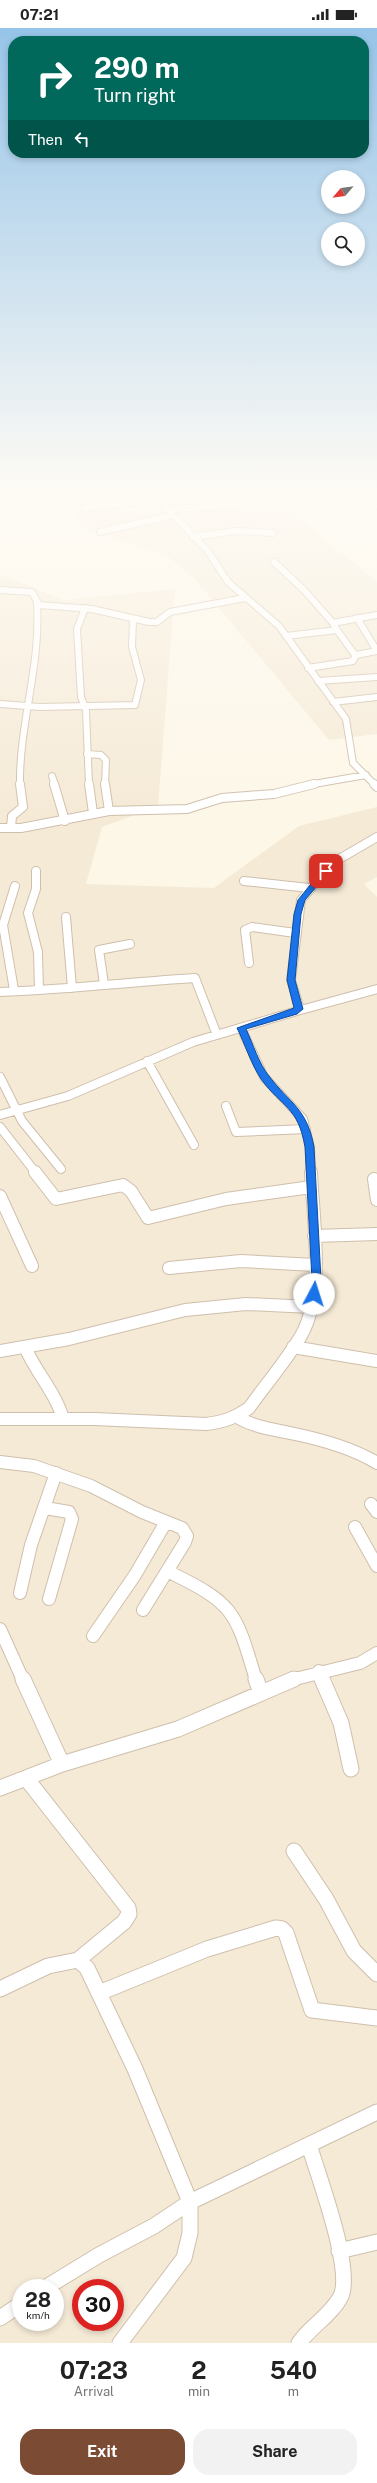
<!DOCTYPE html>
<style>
body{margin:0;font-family:"Public Sans",sans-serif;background:#f2f2f2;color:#222;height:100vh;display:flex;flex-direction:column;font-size:15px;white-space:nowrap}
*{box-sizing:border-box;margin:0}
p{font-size:13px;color:#767676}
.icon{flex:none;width:22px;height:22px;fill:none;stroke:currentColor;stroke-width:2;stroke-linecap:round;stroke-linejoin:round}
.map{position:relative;height:2315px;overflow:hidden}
.drawer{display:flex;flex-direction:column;background:#fff;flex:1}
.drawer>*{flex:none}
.hud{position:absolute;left:8px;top:8px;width:361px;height:122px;border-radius:16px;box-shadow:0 2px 6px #0003;background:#00695c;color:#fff;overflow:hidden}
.needle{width:26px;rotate:242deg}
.controls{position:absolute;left:321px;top:142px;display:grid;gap:8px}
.controls a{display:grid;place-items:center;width:44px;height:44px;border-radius:50%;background:#fff;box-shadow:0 2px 6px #0003;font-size:20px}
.speed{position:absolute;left:12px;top:2251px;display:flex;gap:8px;font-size:20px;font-weight:700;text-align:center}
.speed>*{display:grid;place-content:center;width:52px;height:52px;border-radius:50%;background:#fff;box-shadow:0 2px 6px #0003;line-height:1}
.speed small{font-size:10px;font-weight:400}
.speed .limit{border:6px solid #d22;background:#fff;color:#111}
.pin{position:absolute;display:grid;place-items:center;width:34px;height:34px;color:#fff;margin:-17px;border-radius:8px;box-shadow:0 2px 6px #0006}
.me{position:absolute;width:44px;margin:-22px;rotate:5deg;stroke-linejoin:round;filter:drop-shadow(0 0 3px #0008)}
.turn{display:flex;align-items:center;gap:14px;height:84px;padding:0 20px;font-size:18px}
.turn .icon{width:52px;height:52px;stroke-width:2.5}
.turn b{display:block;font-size:28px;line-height:34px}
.then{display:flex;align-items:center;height:38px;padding:0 20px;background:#0003;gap:8px;font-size:15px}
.eta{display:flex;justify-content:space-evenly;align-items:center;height:68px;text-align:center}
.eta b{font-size:24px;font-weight:700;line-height:28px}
.primary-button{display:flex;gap:8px;margin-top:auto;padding:8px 20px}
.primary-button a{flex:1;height:46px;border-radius:16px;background:#7c4b34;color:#fff;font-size:16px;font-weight:700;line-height:46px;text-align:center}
.primary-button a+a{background:#f2f2f2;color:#222}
.status{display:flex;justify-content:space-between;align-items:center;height:28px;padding:0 20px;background:#fff;direction:ltr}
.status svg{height:11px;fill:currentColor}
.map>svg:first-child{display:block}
</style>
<div class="status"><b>07:21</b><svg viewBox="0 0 49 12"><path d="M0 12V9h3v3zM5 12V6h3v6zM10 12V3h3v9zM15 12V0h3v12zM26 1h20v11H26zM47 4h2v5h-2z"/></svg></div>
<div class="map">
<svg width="377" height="2315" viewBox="0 0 377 2315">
<rect width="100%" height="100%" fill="#fdf7e8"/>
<path fill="#f5ead6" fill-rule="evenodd" d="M65,461H253L295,487L377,554V706L329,712L194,550L166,527L83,500Z
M0,548L7,549L64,572L175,561L158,778L102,799L86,856L214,860L299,798L377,779V849L364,856L377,869V2315H0ZM21,2260H55V2294H21ZM81,2260H115V2294H81Z"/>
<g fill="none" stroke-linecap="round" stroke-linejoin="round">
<g stroke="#cfbfad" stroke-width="8">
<path id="minor-far3" d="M148,461L207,522L228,554L279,598L346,691L353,735L375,757
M369,461V472L377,478
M84,480L158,472
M167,481L236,478
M100,504L173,487
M193,509L235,503L273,505
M274,534L304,562L333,595
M0,562L32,564L39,577L92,581L149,594H157L170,584L245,570
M85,580L77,601L81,669L86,682L89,757
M337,602L355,627
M286,608L337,602L333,595L377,587
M308,640L353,633L356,627L377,623L357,590
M318,653L377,649
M333,674L377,669
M0,676L40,679L135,677L141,652L132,619L133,591
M87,726L101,727L106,732L105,757
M52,748L55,757
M20,757C19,696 41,638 37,576
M308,757L366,747"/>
</g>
<g stroke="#cfbfad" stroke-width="10">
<path id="minor-far2" d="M54,756L65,793
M89,756L93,785
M105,756L109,783
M374,756L377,759
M0,800H21L109,783L187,781L222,770L274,766L314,756
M11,800L12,788L23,779L20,756
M36,843V861L28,885L38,924L39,962
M244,853L309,860
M66,889L72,960
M249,935L245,902L252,899L295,905
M104,956L99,922L130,916
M14,962L3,897L15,858
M0,964C65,962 130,954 195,950L217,1007
M297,983L377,961
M241,1000L264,1049L303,1091L310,1119L311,1145
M147,1033L194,1117
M0,1049L22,1093L61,1141
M226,1078L236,1104L306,1101
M0,1087L68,1068L193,1014L297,983L299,978L291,952L301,872L326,843L341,830L377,809
M0,1099L36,1145"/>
</g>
<g stroke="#cfbfad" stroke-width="14">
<path id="minor-far1" d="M35,1144L56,1171L123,1157L131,1163L148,1190L226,1171L311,1159
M374,1151L377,1172
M0,1168L32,1238
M314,1208L377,1206
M169,1240L241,1233L315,1237
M25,1319C36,1345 56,1365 63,1391
M293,1319L377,1333
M0,1323L69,1311L185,1282L246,1276L312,1279
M237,1389C254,1399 271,1401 290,1405C320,1411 351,1419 377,1435
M0,1391H95L206,1396C223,1394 235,1390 249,1380C266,1356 287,1332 302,1306C325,1264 313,1191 311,1144
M0,1434L34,1438L91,1458L142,1484L182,1500L187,1508L185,1514L143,1582
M371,1476L377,1484
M45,1480L69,1484L72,1491L49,1571
M355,1499L377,1538
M167,1543C235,1576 235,1582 256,1652
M20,1565L31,1517L56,1445
M0,1601L23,1652
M93,1608L135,1547L166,1494
M319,1643L323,1652
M291,1652L360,1635L377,1625"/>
</g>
<g stroke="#cfbfad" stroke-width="17">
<path id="minor" d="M23,1651L62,1736
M256,1651L261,1665
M322,1651L341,1695L351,1741
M26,1750L128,1880L129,1886L124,1894L78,1932
M0,1760L62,1736L178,1701L294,1651
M294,1823L326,1871L354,1923L377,1946
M0,1961L48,1938L78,1932L87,1940L135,2041L190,2174V2205L184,2230L120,2315
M99,1965L207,1921L276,1900L282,1901L286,1905L312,1982L377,1990
M339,2223L377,2214
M45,2260L99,2227L154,2198L190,2174L377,2084
M0,2290L21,2276
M299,2315C311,2298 330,2288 340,2270C355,2245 318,2147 309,2117"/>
</g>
<use href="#minor-far3" stroke="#fff" stroke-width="6"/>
<use href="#minor-far2" stroke="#fff" stroke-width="8"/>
<use href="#minor-far1" stroke="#fff" stroke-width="12"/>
<use href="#minor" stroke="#fff" stroke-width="15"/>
</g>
<linearGradient id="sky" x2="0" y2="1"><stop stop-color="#96c4e8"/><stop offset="0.59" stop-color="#fefbf5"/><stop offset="1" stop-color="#fefbf5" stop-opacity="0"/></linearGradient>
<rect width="377" height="785" fill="url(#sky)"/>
<path fill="#1a73e8" stroke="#114b97" d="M323,841L330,843L305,872L301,886L295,952L303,981L297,986L246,1001C253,1016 259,1036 269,1048C290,1076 307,1080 314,1119L321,1252L319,1266L314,1269L309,1266L312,1252L305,1119C298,1078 282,1080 261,1051C251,1036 245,1016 237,1000L294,980L287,952L294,886L298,872Z"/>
</svg>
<div class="controls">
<a><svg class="needle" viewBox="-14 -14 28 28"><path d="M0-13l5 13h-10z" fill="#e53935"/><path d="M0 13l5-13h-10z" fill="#767676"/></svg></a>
<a><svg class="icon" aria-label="search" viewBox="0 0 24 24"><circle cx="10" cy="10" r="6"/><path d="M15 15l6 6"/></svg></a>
</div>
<div class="speed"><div>28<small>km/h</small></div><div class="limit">30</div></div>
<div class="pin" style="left:326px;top:843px;background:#d93025"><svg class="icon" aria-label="arrive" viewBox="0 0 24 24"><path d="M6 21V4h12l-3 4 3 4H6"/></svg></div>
<svg class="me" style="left:314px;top:1266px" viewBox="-20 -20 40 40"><circle r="19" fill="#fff"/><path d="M0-13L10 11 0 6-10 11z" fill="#1a73e8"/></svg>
<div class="hud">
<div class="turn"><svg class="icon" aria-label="right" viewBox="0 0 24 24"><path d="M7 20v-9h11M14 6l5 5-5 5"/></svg><div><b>290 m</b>Turn right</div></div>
<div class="then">Then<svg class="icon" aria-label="left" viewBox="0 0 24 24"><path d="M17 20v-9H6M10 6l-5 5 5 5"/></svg></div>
</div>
</div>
<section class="drawer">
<div class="eta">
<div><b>07:23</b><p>Arrival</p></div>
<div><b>2</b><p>min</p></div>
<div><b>540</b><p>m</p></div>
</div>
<div class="primary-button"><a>Exit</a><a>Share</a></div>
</section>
